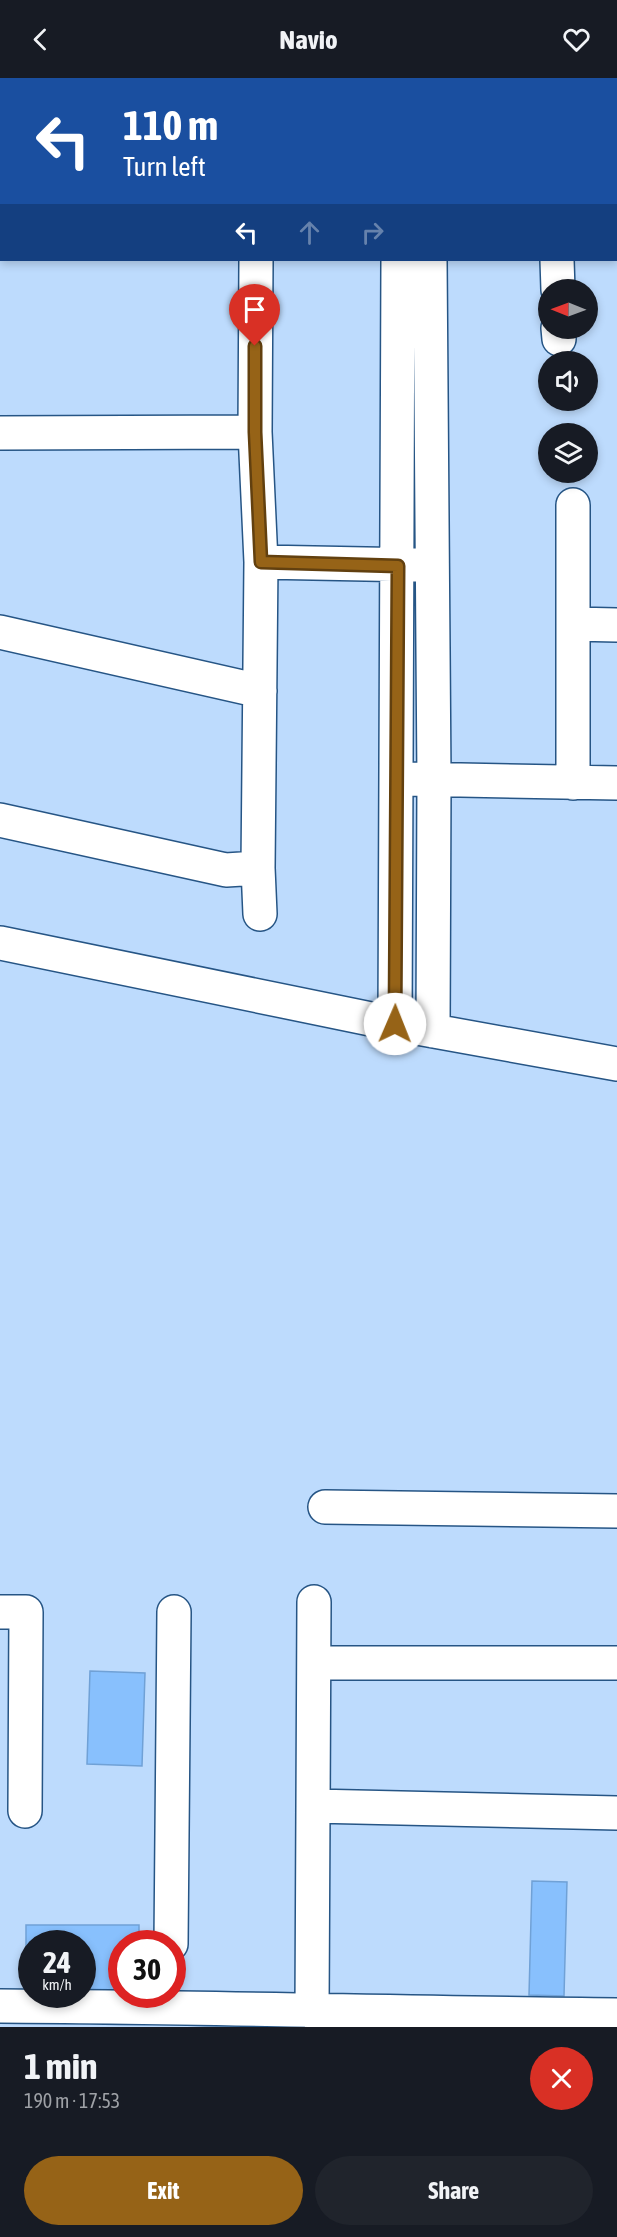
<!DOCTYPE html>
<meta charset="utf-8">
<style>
body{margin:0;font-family:"Asap Condensed",sans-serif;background:#20242c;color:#f1f3f6;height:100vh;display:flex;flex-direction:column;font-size:22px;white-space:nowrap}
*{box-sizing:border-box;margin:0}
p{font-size:20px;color:#9ea1a6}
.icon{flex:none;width:33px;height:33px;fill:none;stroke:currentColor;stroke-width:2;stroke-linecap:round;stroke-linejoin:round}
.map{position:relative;height:1949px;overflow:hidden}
.panel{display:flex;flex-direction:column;background:#171b24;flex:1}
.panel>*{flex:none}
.top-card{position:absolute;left:0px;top:0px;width:618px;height:183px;box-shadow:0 3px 9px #0003;background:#1a4fa0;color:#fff;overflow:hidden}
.needle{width:39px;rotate:271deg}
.controls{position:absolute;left:538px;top:201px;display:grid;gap:12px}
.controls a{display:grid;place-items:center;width:60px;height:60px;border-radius:50%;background:#171b24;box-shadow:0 3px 9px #0003;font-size:30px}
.speed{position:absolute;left:18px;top:1852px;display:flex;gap:12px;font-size:30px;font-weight:700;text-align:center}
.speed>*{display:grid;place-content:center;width:78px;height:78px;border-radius:50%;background:#171b24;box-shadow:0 3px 9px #0003;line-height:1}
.speed small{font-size:15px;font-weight:400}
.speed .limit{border:9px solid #d22;background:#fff;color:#111}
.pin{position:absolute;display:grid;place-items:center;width:51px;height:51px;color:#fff;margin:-62px -26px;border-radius:50% 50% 50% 0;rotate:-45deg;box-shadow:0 0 6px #0007}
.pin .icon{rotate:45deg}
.me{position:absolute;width:66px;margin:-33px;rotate:1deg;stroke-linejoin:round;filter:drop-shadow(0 0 4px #0008)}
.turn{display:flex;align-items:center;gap:21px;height:126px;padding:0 24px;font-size:27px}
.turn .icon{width:78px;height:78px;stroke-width:2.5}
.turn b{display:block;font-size:42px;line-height:51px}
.lanes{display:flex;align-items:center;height:57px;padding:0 24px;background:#0003;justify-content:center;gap:30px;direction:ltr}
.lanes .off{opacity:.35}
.round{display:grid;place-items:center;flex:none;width:63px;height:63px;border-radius:32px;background:#20242c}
.overview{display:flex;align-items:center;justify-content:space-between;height:102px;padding:0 24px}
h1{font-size:36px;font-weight:700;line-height:45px}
.primary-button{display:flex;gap:12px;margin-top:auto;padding:12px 24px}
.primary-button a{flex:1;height:69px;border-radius:36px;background:#966317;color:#fff;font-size:24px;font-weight:700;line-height:69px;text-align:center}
.primary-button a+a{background:#20242c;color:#f1f3f6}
header{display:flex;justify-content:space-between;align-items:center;height:78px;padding:0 24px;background:#171b24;font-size:27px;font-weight:700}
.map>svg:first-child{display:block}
</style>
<header><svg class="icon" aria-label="back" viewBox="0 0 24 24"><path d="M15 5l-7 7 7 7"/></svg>Navio<svg class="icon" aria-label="heart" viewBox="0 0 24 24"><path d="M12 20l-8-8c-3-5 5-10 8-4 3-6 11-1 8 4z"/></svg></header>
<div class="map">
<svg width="617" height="1949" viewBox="0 0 617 1949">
<rect width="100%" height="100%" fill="#bddbfd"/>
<path fill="#88c0fd" stroke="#70a1d6" stroke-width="1.5" d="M90,1593L145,1595L142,1688L87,1686Z
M532,1803L567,1804L564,1918L529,1917Z
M26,1847H139V1866H122V1915L82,1914V1866H32V1914H26Z"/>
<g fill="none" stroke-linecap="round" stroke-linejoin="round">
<g stroke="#265585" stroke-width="36">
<path id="minor" d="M377,0V2
M553,0V2
M256,2V0
M467,2V0
M0,155H2
M256,182L255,354L261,484L258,790L260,836
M430,182L434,702L433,953
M557,182L558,212
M558,250L559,261
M0,355L255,354
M573,427V705
M261,484L418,487
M573,546L617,547
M0,554L260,613
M411,701L617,705
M0,742L226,792L258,790
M0,865L395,946L617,986
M395,946L398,182
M325,1429L617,1433
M0,1534H26L25,1733
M314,1585H617
M313,1728L617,1735
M171,1866L174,1534
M0,1928C206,1929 411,1935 617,1937
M312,1934L314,1524"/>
</g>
<use href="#minor" stroke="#fff" stroke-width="33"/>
</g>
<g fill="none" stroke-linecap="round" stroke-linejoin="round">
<g stroke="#62400f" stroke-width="15">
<path id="route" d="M255,268V354L261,484L398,488L395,946"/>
</g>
<use href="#route" stroke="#966317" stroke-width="10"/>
</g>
</svg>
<div class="controls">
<a><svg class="needle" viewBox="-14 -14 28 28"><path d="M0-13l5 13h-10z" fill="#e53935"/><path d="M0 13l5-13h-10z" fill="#9ea1a6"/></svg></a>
<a><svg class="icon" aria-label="sound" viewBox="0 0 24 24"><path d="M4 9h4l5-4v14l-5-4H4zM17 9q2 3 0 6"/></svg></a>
<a><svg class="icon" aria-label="layers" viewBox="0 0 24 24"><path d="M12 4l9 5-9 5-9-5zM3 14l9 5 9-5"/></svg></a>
</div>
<div class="speed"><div>24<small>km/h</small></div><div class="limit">30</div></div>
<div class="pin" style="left:255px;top:268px;background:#d93025"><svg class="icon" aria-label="arrive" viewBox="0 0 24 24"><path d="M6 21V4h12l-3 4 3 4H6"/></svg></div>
<svg class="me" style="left:395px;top:946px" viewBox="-20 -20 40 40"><circle r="19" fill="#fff"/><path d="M0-13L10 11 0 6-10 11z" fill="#966317"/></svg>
<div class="top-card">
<div class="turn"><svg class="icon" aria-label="left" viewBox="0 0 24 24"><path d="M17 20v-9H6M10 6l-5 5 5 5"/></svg><div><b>110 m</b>Turn left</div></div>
<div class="lanes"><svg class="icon" aria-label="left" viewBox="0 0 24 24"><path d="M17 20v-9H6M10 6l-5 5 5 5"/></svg><svg class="icon off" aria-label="ahead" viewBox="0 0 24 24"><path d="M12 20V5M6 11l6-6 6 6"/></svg><svg class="icon off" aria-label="right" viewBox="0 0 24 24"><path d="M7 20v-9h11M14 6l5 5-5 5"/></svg></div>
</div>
</div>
<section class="panel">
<div class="overview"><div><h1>1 min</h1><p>190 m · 17:53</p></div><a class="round" style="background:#d93025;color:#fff"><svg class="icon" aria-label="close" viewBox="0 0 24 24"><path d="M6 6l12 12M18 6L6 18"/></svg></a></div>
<div class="primary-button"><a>Exit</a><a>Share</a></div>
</section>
